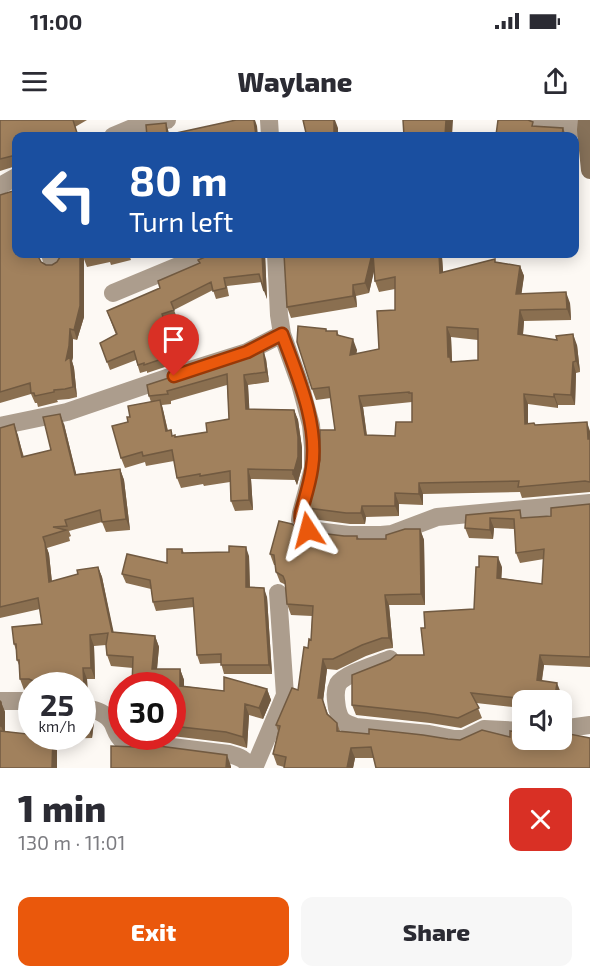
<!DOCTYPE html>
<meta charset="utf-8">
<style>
body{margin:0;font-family:"Exo 2",sans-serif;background:#f7f7f7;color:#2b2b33;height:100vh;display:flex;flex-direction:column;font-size:22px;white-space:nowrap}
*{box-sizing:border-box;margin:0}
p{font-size:20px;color:#7c7c81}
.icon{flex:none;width:33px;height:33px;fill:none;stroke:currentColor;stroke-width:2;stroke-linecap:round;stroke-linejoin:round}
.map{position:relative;height:648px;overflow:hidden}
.panel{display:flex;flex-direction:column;background:#fff;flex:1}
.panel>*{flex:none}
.top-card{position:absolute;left:12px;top:12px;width:567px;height:126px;border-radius:12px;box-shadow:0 3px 15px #0003;background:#1a4fa0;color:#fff;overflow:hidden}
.fabs{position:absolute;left:512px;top:570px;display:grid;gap:12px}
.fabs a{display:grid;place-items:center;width:60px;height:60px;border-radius:12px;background:#fff;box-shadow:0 3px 15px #0003;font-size:30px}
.speed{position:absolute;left:18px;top:552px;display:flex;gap:12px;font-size:30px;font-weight:700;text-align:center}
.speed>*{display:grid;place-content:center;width:78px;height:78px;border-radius:50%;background:#fff;box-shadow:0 3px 15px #0003;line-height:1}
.speed small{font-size:15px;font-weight:400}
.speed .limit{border:9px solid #d22;background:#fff;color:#111}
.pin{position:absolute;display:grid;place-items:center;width:51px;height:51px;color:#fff;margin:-62px -26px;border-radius:50% 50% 50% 0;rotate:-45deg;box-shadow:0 0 6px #0007}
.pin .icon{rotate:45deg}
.me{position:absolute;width:66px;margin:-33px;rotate:351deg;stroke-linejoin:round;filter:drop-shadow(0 0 4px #0008)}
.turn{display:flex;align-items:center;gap:21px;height:126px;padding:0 18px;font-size:27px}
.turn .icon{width:78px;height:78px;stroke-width:2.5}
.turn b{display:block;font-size:42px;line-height:51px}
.round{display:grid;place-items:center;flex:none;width:63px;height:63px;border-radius:12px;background:#f7f7f7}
.summary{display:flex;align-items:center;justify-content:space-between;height:102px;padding:0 18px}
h1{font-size:36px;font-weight:800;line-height:45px}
.primary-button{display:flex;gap:12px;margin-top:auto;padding:12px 18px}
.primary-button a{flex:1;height:69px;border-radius:12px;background:#ea580c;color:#fff;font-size:24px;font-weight:800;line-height:69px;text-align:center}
.primary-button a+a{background:#f7f7f7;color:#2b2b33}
.status{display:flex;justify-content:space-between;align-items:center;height:42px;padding:0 30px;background:#fff;direction:ltr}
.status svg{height:16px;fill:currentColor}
header{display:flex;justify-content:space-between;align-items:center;height:78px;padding:0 18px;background:#fff;font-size:27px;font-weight:800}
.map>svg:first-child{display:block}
</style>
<div class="status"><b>11:00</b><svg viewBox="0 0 49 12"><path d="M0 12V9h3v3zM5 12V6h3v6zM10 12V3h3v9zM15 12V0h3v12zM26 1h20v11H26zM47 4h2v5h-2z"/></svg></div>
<header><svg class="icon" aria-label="menu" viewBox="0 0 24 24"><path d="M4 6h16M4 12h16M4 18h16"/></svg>Waylane<svg class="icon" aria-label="share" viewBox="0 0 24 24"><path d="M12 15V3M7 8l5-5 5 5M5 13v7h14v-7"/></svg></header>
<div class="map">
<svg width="590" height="648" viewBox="0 0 590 648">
<rect width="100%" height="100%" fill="#fdf9f4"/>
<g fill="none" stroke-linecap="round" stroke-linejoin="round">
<path stroke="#ac9d8d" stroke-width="18" d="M269,0L270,16
M537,0L586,10
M113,16L137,6L167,0
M0,66L16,57
M50,134L53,144
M276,134L279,195L282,214L300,264L311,305L313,327V348L301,393L300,400L303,406L308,410L349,415H381L392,414L437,397L590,383
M113,173L207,134
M0,306L67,292L193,249L247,232L282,214
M390,539C378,544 344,554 338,564C334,572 336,580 337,588C340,601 343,603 356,607L429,614L454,619H464L484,609L522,611
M0,581H32
M82,587C94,590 107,592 113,604C116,611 117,616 123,621L229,634C240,637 245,639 251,648
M561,611L568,608L590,605
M254,648L285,575L278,473"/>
<path stroke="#867159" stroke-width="18" d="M587,0L586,10L590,50"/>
</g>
<path fill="#8a6f50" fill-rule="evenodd" d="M0,0H87L75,7L79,16H16V46L0,51Z
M0,75L41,142L46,145H52L57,142L60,137V134H129L131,140L111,145L110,142L87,147L84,139V197L77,220L73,219V237L72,241L74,248L77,277L69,279L57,280L58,282L38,287L37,283H35L31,274L0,283Z
M265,134L267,179L262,162L227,166L229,176L216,179L213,170L174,190L177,198L165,202L180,242L147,253V251L140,253L136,240L110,250L100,223L116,215L107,191Z
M284,134H441L442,137L443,152L496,142L520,146L524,156L521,174L570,183L571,200L524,201L523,215L577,225L580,252L576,253L575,285H558V288L528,284V303L535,305L590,311V372L522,378L520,372L423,374V385L399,384V396L366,397L365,404H350L312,399L308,388L335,310L331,278L316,280L312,269L326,209L327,211H337L339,216L357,230L356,234L379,229L395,190V169L379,172L375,161L374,150L369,173L356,176L357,187L291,198L287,187ZM451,217L478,220V240L452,242ZM412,282V302L395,316L367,315L363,287Z
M266,239L269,262L248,265L249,289L294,290L298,300L302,328V347L297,365L295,360L251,359L253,390L235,391L231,381L230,362L204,366L203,364L181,368L177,358L174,341L146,346L145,342L125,348L121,338L128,302L130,297L151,282L149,276ZM227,265L229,299L207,312L176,317L173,316L168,311L162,285L171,284V281Z
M14,304L24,337L51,330L64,304L76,354L120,349L124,360L130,410L106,412L102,402L69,411L71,416L69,417L70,421L47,428L49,434L52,462L78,454L98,447L102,457L113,512L155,516L159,527L157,549H180L184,560V566L224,571L267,569L271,580L263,599L249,595L247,628L230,623L172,616V566L133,548L111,546L107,535L106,525L94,526L95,559H87L88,577H82V566H32V570H24L20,559L19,545L17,540L16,530L14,524L42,504L40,489L0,498V308Z
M590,385V547L544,545L542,561L561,573L560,580H522V588L476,583L482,598L461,608L430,603L356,595L352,585L424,535L425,508L474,489L502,447L501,458L542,464L544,439L520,443L516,433L515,409L494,408L493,419L469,418L465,408L466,395L523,398L551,396Z
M420,409L424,420L425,485H389L393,528L386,529L366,536L337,550L327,549L323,581L328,594L337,603L340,611L369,614L460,620L510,617L522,620L569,611L570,614L374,638H355L353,648H284V647L277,645L273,634L278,611L276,605L298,570L308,528L311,520L312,496L291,495L287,484L286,465L280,462L276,452L275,445H274L270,434L303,411L344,416H357L359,419H386Z
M182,429L184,433L249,436L250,467L267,477L272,554H224L221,543L200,544L197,535L194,487L156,491L153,482L151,469L126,463L122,454L167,443Z
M0,581L1,582L5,592V611L32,616H82V589L94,602L92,618L57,619V648H0Z"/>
<path fill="#715a41" d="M254,0H255L257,6L258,16H256Z
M334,0H335L338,8V16H334Z
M446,0H453L452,16H445Z
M166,3L169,13L170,16H167Z
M563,8L566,16H562Z
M80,134H82L84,139V197L77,220L74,210Z
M262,134H265L267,179L264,171Z
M372,134L376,143L369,173L365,163Z
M439,134H441L442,137L444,164L440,153Z
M520,146L524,156L520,185L516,174Z
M353,165L356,176L357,187L353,176Z
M566,172L570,183L571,200L567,189Z
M520,190L524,201L522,225L518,214Z
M447,207L451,217L452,240L454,248L448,237Z
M70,209L73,219V237L72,241L74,248L77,277L66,240Z
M573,214L577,225L580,252L576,241Z
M353,219L357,230L354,246L350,235Z
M263,229L266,239L269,262L266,252Z
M573,242L576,253L575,285L571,275Z
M244,255L248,265L250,299L246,289Z
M524,274L528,284V314L525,304Z
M554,274L558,285V288L554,277Z
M359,276L363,287L368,326L365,315Z
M160,280L163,290L170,321L166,311Z
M294,290L298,300L302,328V347L297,365L293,355Z
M60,294L64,304L79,365L75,355Z
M587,302L590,311V324L588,319Z
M14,304L18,315L26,348L22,337Z
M120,349L124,360L130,410L126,399Z
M248,349L251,359L253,390L249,380Z
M419,363L423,374V385L419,374Z
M395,373L399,384V396L395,386Z
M362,386L366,397L365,404L361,393Z
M490,398L494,408L493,419L490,410Z
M420,409L424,420L425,485L421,474Z
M45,423L49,434L53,473L49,462Z
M246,427L249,436L250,476L246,467Z
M498,437L502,447L501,468L497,458Z
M98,447L102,457L116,523L112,512Z
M264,468L267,477L272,554L269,545Z
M385,475L389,485L393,528L389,518Z
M90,515L94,526L95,559L91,548Z
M155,516L159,527L156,559L152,549Z
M540,535L544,545L540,570L537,560Z
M323,539L327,549L323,581L318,578Z
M83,548L87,559L88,577L84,566Z
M180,549L184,560V576L180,566Z
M557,563L561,573L560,580H557L555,576Z
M267,569L271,580L263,599L259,588Z
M528,572L531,580H528Z
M1,582L5,592V616L1,606Z
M245,584L249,595L247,628L243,617Z
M90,591L94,602L92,618L88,608Z
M53,616H56L57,619V648H52Z
M351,628L355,638L353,648H347Z
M227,635L231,646V648H226Z"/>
<path fill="#a1815d" stroke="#715a41" stroke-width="1.5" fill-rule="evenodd" d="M0,0H73L77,13L67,16H16V36H12L0,39Z
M236,0H254L256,16H145H147L146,5L166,3L167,15Z
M303,0H334V16H311V13H306Z
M403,0H446L445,16H404Z
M498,0H528L533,2L532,6L563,8L562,16H486V14L496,15Z
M16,70V134H37L41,142L46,145H52L57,142L60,137V134H80V186L74,210L70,209L69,226L66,240L70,237L73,267L65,269L54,270V272L35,276L34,273H31L30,263L0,272V75Z
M82,134H98L84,137Z
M212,134H262L264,171L259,154L224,158L226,168L213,171L211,162L171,182L174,190L162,194L177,234L144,245V243L138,245L134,231L107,242L100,223L117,214L107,191L160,168L158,161L200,143L198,140Z
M284,134H372L365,163L353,165V176L287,187Z
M373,134H439L440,153L495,139V142L520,146L516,174L566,172L567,189L520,190L518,214L557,220L556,216L573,214L576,241L573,242L571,275L554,274V277L524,274L525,304L534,303L535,305L587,302L588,319H590V362L585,361L518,367L519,361L419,363V374L395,373V386H362L361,393H346L308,388L320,340V310H335L329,267L312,269L297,222L298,206L326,209V211H337V215L353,219L350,235L379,229L377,191L395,190V157L375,161ZM447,207L478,209V240L451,242L450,237H448ZM409,272V273H412V302H396L395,316L365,315L359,276Z
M263,229L266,252L244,255L246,289L294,290L298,317V337L293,355V350L248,349L249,380L231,381L230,351L200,356V354L177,358L172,330L143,336L142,332L121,338L112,306L128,302L127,297H130L128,286L160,280L166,311L171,310L172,316L175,315V317L207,312L206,303L229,299L227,254L167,271L168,274L149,276L147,265L233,237L249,236L248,232L252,230Z
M60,294L75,355L120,349L126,399L102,402L100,390L65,400L67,406L53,407L66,410L43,417L45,423L49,462L78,454L77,450L98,447L112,512L155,516L152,549H180V566L224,571V557L267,569L259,588L245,584L243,617L226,612L172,606V566H132L133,537L107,535L106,525L108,513L90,515L91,548H83L84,566H38L34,561L29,559H20L19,540H17L16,524H14L12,507L42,504L38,478L0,487V308L14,304L22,337L51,330L43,297Z
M590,384V537L540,535L537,560L557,563L555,576L528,572L527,579L471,573L479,588L458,598L426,593L352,585V555L390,540L396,535H424L421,508H425L424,492L474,489L476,447H479V436L498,437L497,458L542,464L544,429L516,433L514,399L490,398V410L465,408L466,395L520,390L521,398L551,396V388Z
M279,401L292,404L303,411L344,416H357V419H386V415L405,409H420L421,474L385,475L389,518H382L362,525L333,539H323L318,578H322L327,594L337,603V611L369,614V609L423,615L448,619L460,620L482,610L510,617V611L522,613V620H561V611H569V614L590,618V648H376L371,627L351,628L347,648H284L286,637L273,634L280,606L276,605L292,568L298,570L304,527L308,528L309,519L311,520L313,486L287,484L285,461L283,456L276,452L274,435L270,434Z
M229,426L246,427V467L264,468L269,545H221V534L197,535L193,478L153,482L150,460L122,454L127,434L167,443V429H182V433L229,432Z
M0,581L1,582V606H0Z
M32,581V616H53L52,648H0V611L27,614L26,582Z
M122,581V594L115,582Z
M82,589L90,591L88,608H82Z
M136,623L227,635L226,648H111V626L136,627Z"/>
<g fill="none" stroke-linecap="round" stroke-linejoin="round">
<g stroke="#983908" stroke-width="15">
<path id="route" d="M174,256L247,232L282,214C297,255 319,304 312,348C310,363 305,378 301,393C300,401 301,405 308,410"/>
</g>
<use href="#route" stroke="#ea580c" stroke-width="10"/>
</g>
</svg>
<div class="fabs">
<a><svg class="icon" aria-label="sound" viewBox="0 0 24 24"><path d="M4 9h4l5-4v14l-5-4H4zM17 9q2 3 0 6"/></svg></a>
</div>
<div class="speed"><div>25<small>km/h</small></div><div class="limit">30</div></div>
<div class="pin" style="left:174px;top:256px;background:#d93025"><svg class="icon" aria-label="arrive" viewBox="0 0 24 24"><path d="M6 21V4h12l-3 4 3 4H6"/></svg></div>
<svg class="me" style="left:308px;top:410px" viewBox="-20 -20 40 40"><path d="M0-17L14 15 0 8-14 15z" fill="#ea580c" stroke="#fff" stroke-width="4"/></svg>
<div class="top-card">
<div class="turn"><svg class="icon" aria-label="left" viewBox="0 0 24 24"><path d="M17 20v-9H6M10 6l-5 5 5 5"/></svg><div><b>80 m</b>Turn left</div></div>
</div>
</div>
<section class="panel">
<div class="summary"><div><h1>1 min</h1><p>130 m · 11:01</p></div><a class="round" style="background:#d93025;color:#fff"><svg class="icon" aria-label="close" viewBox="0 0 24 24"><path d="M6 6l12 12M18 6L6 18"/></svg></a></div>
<div class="primary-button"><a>Exit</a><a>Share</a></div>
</section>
